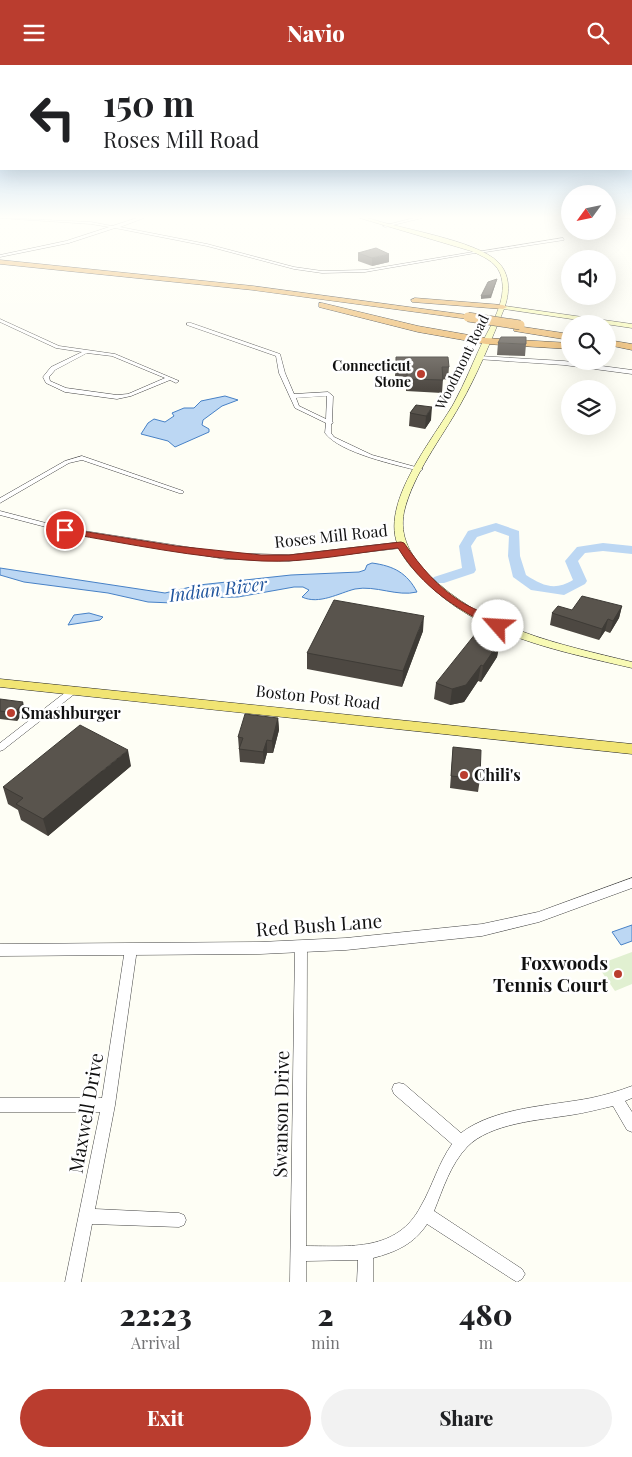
<!DOCTYPE html>
<style>
body{margin:0;font-family:"Playfair Display",serif;background:#f2f2f2;color:#202124;height:100vh;display:flex;flex-direction:column;font-size:19px;white-space:nowrap}
*{box-sizing:border-box;margin:0}
p{font-size:16px;color:#757577}
.icon{flex:none;width:28px;height:28px;fill:none;stroke:currentColor;stroke-width:2;stroke-linecap:round;stroke-linejoin:round}
.map{position:relative;height:1217px;overflow:hidden}
.details{display:flex;flex-direction:column;background:#fff;flex:1}
.details>*{flex:none}
.banner{position:absolute;left:0px;top:0px;width:632px;height:105px;box-shadow:0 5px 20px #0002;background:#fff;color:#202124;overflow:hidden}
.needle{width:32px;rotate:237deg}
.controls{position:absolute;left:561px;top:120px;display:grid;gap:10px}
.controls a{display:grid;place-items:center;width:55px;height:55px;border-radius:50%;background:#fff;box-shadow:0 5px 20px #0002;font-size:25px}
.pin{position:absolute;display:grid;place-items:center;width:42px;height:42px;color:#fff;margin:-21px;border:2px solid #fff;border-radius:50%;box-shadow:0 1px 5px #0007}
.me{position:absolute;width:55px;margin:-28px;rotate:296deg;stroke-linejoin:round;filter:drop-shadow(0 0 4px #0008)}
.turn{display:flex;align-items:center;gap:18px;height:105px;padding:0 20px;font-size:22px}
.turn .icon{width:65px;height:65px;stroke-width:2.5}
.turn b{display:block;font-size:35px;line-height:42px}
.eta{display:flex;justify-content:space-evenly;align-items:center;height:85px;text-align:center}
.eta b{font-size:30px;font-weight:800;line-height:35px}
.button{display:flex;gap:10px;margin-top:auto;padding:10px 20px}
.button a{flex:1;height:58px;border-radius:30px;background:#ba3d2f;color:#fff;font-size:20px;font-weight:800;line-height:58px;text-align:center}
.button a+a{background:#f2f2f2;color:#202124}
header{display:flex;justify-content:space-between;align-items:center;height:65px;padding:0 20px;background:#ba3d2f;color:#fff;font-size:22px;font-weight:800}
.map>svg:first-child{display:block}
</style>
<header><svg class="icon" aria-label="menu" viewBox="0 0 24 24"><path d="M4 6h16M4 12h16M4 18h16"/></svg>Navio<svg class="icon" aria-label="search" viewBox="0 0 24 24"><circle cx="10" cy="10" r="6"/><path d="M15 15l6 6"/></svg></header>
<div class="map">
<svg width="632" height="1217" viewBox="0 0 632 1217">
<rect width="100%" height="100%" fill="#fefef5"/>
<path fill="#e1f0d1" d="M632,887V919L615,926L597,900Z"/>
<path fill="#bcd7f3" stroke="#4781c6" d="M225,331L238,335L222,341L203,355L202,360L209,364V367L175,382L168,376L141,369L148,358L154,354L165,357L174,351L172,348L184,343H194L201,336Z
M372,498C394,501 407,508 417,527C397,532 376,520 355,524C339,528 319,540 302,532L309,525L303,522H294L238,532L191,533L173,538L148,537L108,528L24,517L0,510V503L165,528L199,520L291,510L359,507L365,505L367,500Z
M89,548L103,552L100,555L68,560L74,550Z
M632,860V876L621,880L612,867Z"/>
<g fill="none" stroke-linecap="round" stroke-linejoin="round">
<path fill="#bcd7f3" fill-rule="evenodd" d="M496,458L519,466L520,491L526,510C543,521 555,526 573,515L565,496L577,482L603,478L632,481V489L603,486L585,488L578,496L587,516L585,519L564,530L531,525L513,512L508,491L509,471L495,466L477,472L471,481L476,505L474,508L444,518H434L432,515L434,512L462,503L459,481L468,466Z"/>
<g stroke="#444" stroke-width="1">
<path id="minor" d="M0,153L91,157L117,162L115,163L91,159Z
M414,153H422L385,162L383,161Z
M563,173L564,175L479,188L477,187Z
M0,254L59,281L115,289L179,316L176,318L170,315L131,331L117,334L65,327L46,318L43,312L51,302L82,287L56,283L0,257ZM87,288L112,291L165,313L128,329L117,330L66,323L50,316L49,312L55,305Z
M187,258H191L280,289L285,308L294,329L328,327L333,331L332,356L333,358L331,359V368L334,372L372,390L423,404L420,406C396,400 340,388 325,368L326,358L295,343L279,308L276,291L187,260ZM327,331L326,354L299,341L296,333Z
M479,291L564,296L632,305V309L564,300L477,294L476,293Z
M82,391L183,426L184,427L183,428H179L82,395L69,398L0,438V433L65,396Z
M74,622L77,623L78,625L77,627L3,685L0,686V678L71,623Z
M301,876L305,877L307,881L306,1181C350,1181 397,1187 421,1141C433,1120 438,1099 452,1079L394,1029L392,1024L394,1019L399,1018L404,1019L461,1068C495,1042 550,1041 591,1033C605,1030 619,1026 632,1021V1033L625,1036L632,1047V1067L627,1065L613,1041C599,1044 585,1048 571,1050C540,1055 490,1058 467,1082C450,1100 443,1124 434,1146L522,1204L525,1209L522,1214L517,1217L512,1214L427,1159C414,1179 396,1187 373,1193V1217H357L358,1195L306,1196V1217H290L295,881L297,877Z
M131,879L135,880L137,884L115,1040L95,1144L179,1148L184,1150L186,1155L184,1160L179,1162L92,1159L81,1217H65L100,1047H0V1033H102L125,884L127,880Z"/>
</g>
<g stroke="#444" stroke-width="1">
<path id="tertiary" d="M137,153H144L120,162L207,179L294,202L322,206L365,205L479,186L481,187L365,207L322,208L294,204L207,181L115,163L69,178L0,192V190L66,176Z
M0,446L65,463L225,488L289,490L401,477L405,480L401,483L289,496L225,494L65,467L0,450Z
M632,813V823L539,857L482,871L346,885L260,889L0,891V879L260,877L346,873L482,859L538,847Z"/>
</g>
<g stroke="#333" stroke-width="1">
<path id="secondary" d="M360,153H368C400,164 476,175 498,197C510,209 510,226 505,241L632,259V263L504,244C491,276 477,310 460,340C441,374 413,409 404,447C399,472 411,491 427,508C482,564 559,579 632,597V603C559,586 477,571 423,514C412,504 402,492 397,478C382,435 434,373 454,338C465,318 473,297 483,276C493,256 509,231 500,208C495,196 482,191 471,186Z"/>
</g>
<g stroke="#222" stroke-width="1">
<path id="primary" d="M0,614L632,679V689L0,622Z"/>
</g>
<g stroke="#222" stroke-width="1">
<path id="motorway" d="M0,195L253,221L468,250L472,252L468,254L253,225L0,199Z
M415,233L503,240L507,242L503,244L412,237L411,235Z
M322,238L418,261L486,273L570,278V284L486,279L418,267L319,242V238Z
M517,261L563,268L567,271L563,274L514,266V262Z
M608,275L632,279V285L608,280Z"/>
</g>
<use href="#minor" fill="#fff" fill-rule="evenodd"/>
<use href="#tertiary" fill="#fff" fill-rule="evenodd"/>
<use href="#secondary" fill="#f8fab4" fill-rule="evenodd"/>
<use href="#primary" fill="#f1e473" fill-rule="evenodd"/>
<use href="#motorway" fill="#ecb665" fill-rule="evenodd"/>
<path stroke="#ba3d2f" stroke-width="1" d="M621,153L632,154"/>
<g stroke="#222" stroke-width="10" stroke-linecap="butt">
<path id="motorway-bridge" d="M468,252L520,260"/>
</g>
<use href="#motorway-bridge" stroke="#ecb665" stroke-width="9"/>
</g>
<path fill="#4d4842" d="M358,188L389,197L372,201L358,196Z
M498,278L526,279L525,291L497,290Z
M396,292L449,302L448,315L443,314L442,328L406,326V312L395,311Z
M416,340L431,355L425,364L409,361L410,348Z
M622,541L619,553L610,568L605,566L599,575L550,560L552,548L572,545Z
M423,566L402,622L307,604V588Z
M500,576L497,592L481,617L478,616L464,637L450,640L434,634L436,618Z
M0,634L25,645L17,656L0,654Z
M278,653L279,665L273,688H267L264,699L240,697L238,672Z
M453,682L480,714L478,727L450,723Z
M131,701L48,771L21,755L18,745L8,739L3,722Z"/>
<path fill="#3e3b36" d="M389,189V197L372,201V193Z
M497,214L491,233L481,234V231Z
M432,342L431,355L425,364L426,351Z
M622,541L619,553L610,568L613,556Z
M424,551L423,566L402,622L403,606Z
M608,554L605,566L599,575L602,564Z
M500,576L497,592L481,617L483,601Z
M481,600L478,616L464,637L450,640L452,624Z
M23,637L25,645L17,656L15,648Z
M278,653L279,665L273,688L272,676Z
M267,675V688L264,699L263,687Z
M128,685L131,701L48,771L43,754Z"/>
<path fill="#59544d" stroke="#3e3b36" d="M376,183L389,189L372,193L358,188Z
M497,214L491,230L481,231L488,217Z
M501,272H526V279L498,278Z
M396,292H448L449,302H442L443,315L407,314V300L396,299Z
M416,340L432,342L426,351L410,348Z
M582,531L622,541L613,556L608,554L602,564L552,548L558,541L572,545Z
M334,535L424,551L403,606L307,588Z
M476,568L500,576L483,601L481,600L466,620L452,624L436,618Z
M0,634L23,637L15,648L0,646Z
M245,649L278,653L272,676L267,675L263,687L239,684L243,673L238,672Z
M80,660L128,685L43,754L16,739L23,733L3,722Z
M453,682L481,685L480,714L451,711Z"/>
<linearGradient id="sky" x2="0" y2="1"><stop stop-color="#96c2ec"/><stop offset="0.47" stop-color="#fffffa"/><stop offset="1" stop-color="#fffffa" stop-opacity="0"/></linearGradient>
<rect width="632" height="324" fill="url(#sky)"/>
<path fill="#ba3d2f" stroke="#79281f" d="M62,463L176,481L261,490H289L401,477L404,478C421,502 438,523 463,538C476,546 494,550 503,561L498,564L494,563C453,541 424,524 398,483C353,488 307,498 262,496C196,493 130,479 65,468L60,465Z"/>
<g fill="#ba3d2f" stroke="#fff" stroke-width="2">
<circle cx="421" cy="309" r="5"/>
<circle cx="11" cy="648" r="5"/>
<circle cx="464" cy="710" r="5"/>
<circle cx="618" cy="909" r="5"/>
</g>
<g text-anchor="middle" stroke-width="5" stroke-linejoin="round" paint-order="stroke">
<g font-size="14" fill="#111" stroke="#fff">
<text transform="translate(462 297) rotate(-64)" y="5">Woodmont Road</text>
</g>
<g font-size="14" font-weight="bold" fill="#111" stroke="#fff" text-anchor="end">
<text x="411" y="306">Connecticut<tspan x="411" dy="16">Stone</tspan></text>
</g>
<g font-size="16" fill="#111" stroke="#fff">
<text transform="translate(331 471) rotate(-6)" y="6">Roses Mill Road</text>
<text transform="translate(318 632) rotate(6)" y="6">Boston Post Road</text>
</g>
<g font-size="16" font-weight="bold" fill="#111" stroke="#fff" text-anchor="start">
<text x="21" y="654">Smashburger</text>
<text x="474" y="716">Chili's</text>
</g>
<g font-size="18" font-style="italic" fill="#1f549d" stroke="#fff">
<text transform="translate(218 525) rotate(-7)" y="6">Indian River</text>
</g>
<g font-size="19" fill="#111" stroke="#fff">
<text transform="translate(319 860) rotate(-4)" y="7">Red Bush Lane</text>
<text transform="translate(86 1048) rotate(-80)" y="7">Maxwell Drive</text>
<text transform="translate(281 1049) rotate(-89)" y="7">Swanson Drive</text>
</g>
<g font-size="19" font-weight="bold" fill="#111" stroke="#fff" text-anchor="end">
<text x="608" y="905">Foxwoods<tspan x="608" dy="22">Tennis Court</tspan></text>
</g>
</g>
</svg>
<div class="controls">
<a><svg class="needle" viewBox="-14 -14 28 28"><path d="M0-13l5 13h-10z" fill="#e53935"/><path d="M0 13l5-13h-10z" fill="#757577"/></svg></a>
<a><svg class="icon" aria-label="sound" viewBox="0 0 24 24"><path d="M4 9h4l5-4v14l-5-4H4zM17 9q2 3 0 6"/></svg></a>
<a><svg class="icon" aria-label="search" viewBox="0 0 24 24"><circle cx="10" cy="10" r="6"/><path d="M15 15l6 6"/></svg></a>
<a><svg class="icon" aria-label="layers" viewBox="0 0 24 24"><path d="M12 4l9 5-9 5-9-5zM3 14l9 5 9-5"/></svg></a>
</div>
<div class="pin" style="left:65px;top:465px;background:#d93025"><svg class="icon" aria-label="arrive" viewBox="0 0 24 24"><path d="M6 21V4h12l-3 4 3 4H6"/></svg></div>
<svg class="me" style="left:498px;top:561px" viewBox="-20 -20 40 40"><circle r="19" fill="#fff"/><path d="M0-13L10 11 0 6-10 11z" fill="#ba3d2f"/></svg>
<div class="banner">
<div class="turn"><svg class="icon" aria-label="left" viewBox="0 0 24 24"><path d="M17 20v-9H6M10 6l-5 5 5 5"/></svg><div><b>150 m</b>Roses Mill Road</div></div>
</div>
</div>
<section class="details">
<div class="eta">
<div><b>22:23</b><p>Arrival</p></div>
<div><b>2</b><p>min</p></div>
<div><b>480</b><p>m</p></div>
</div>
<div class="button"><a>Exit</a><a>Share</a></div>
</section>
